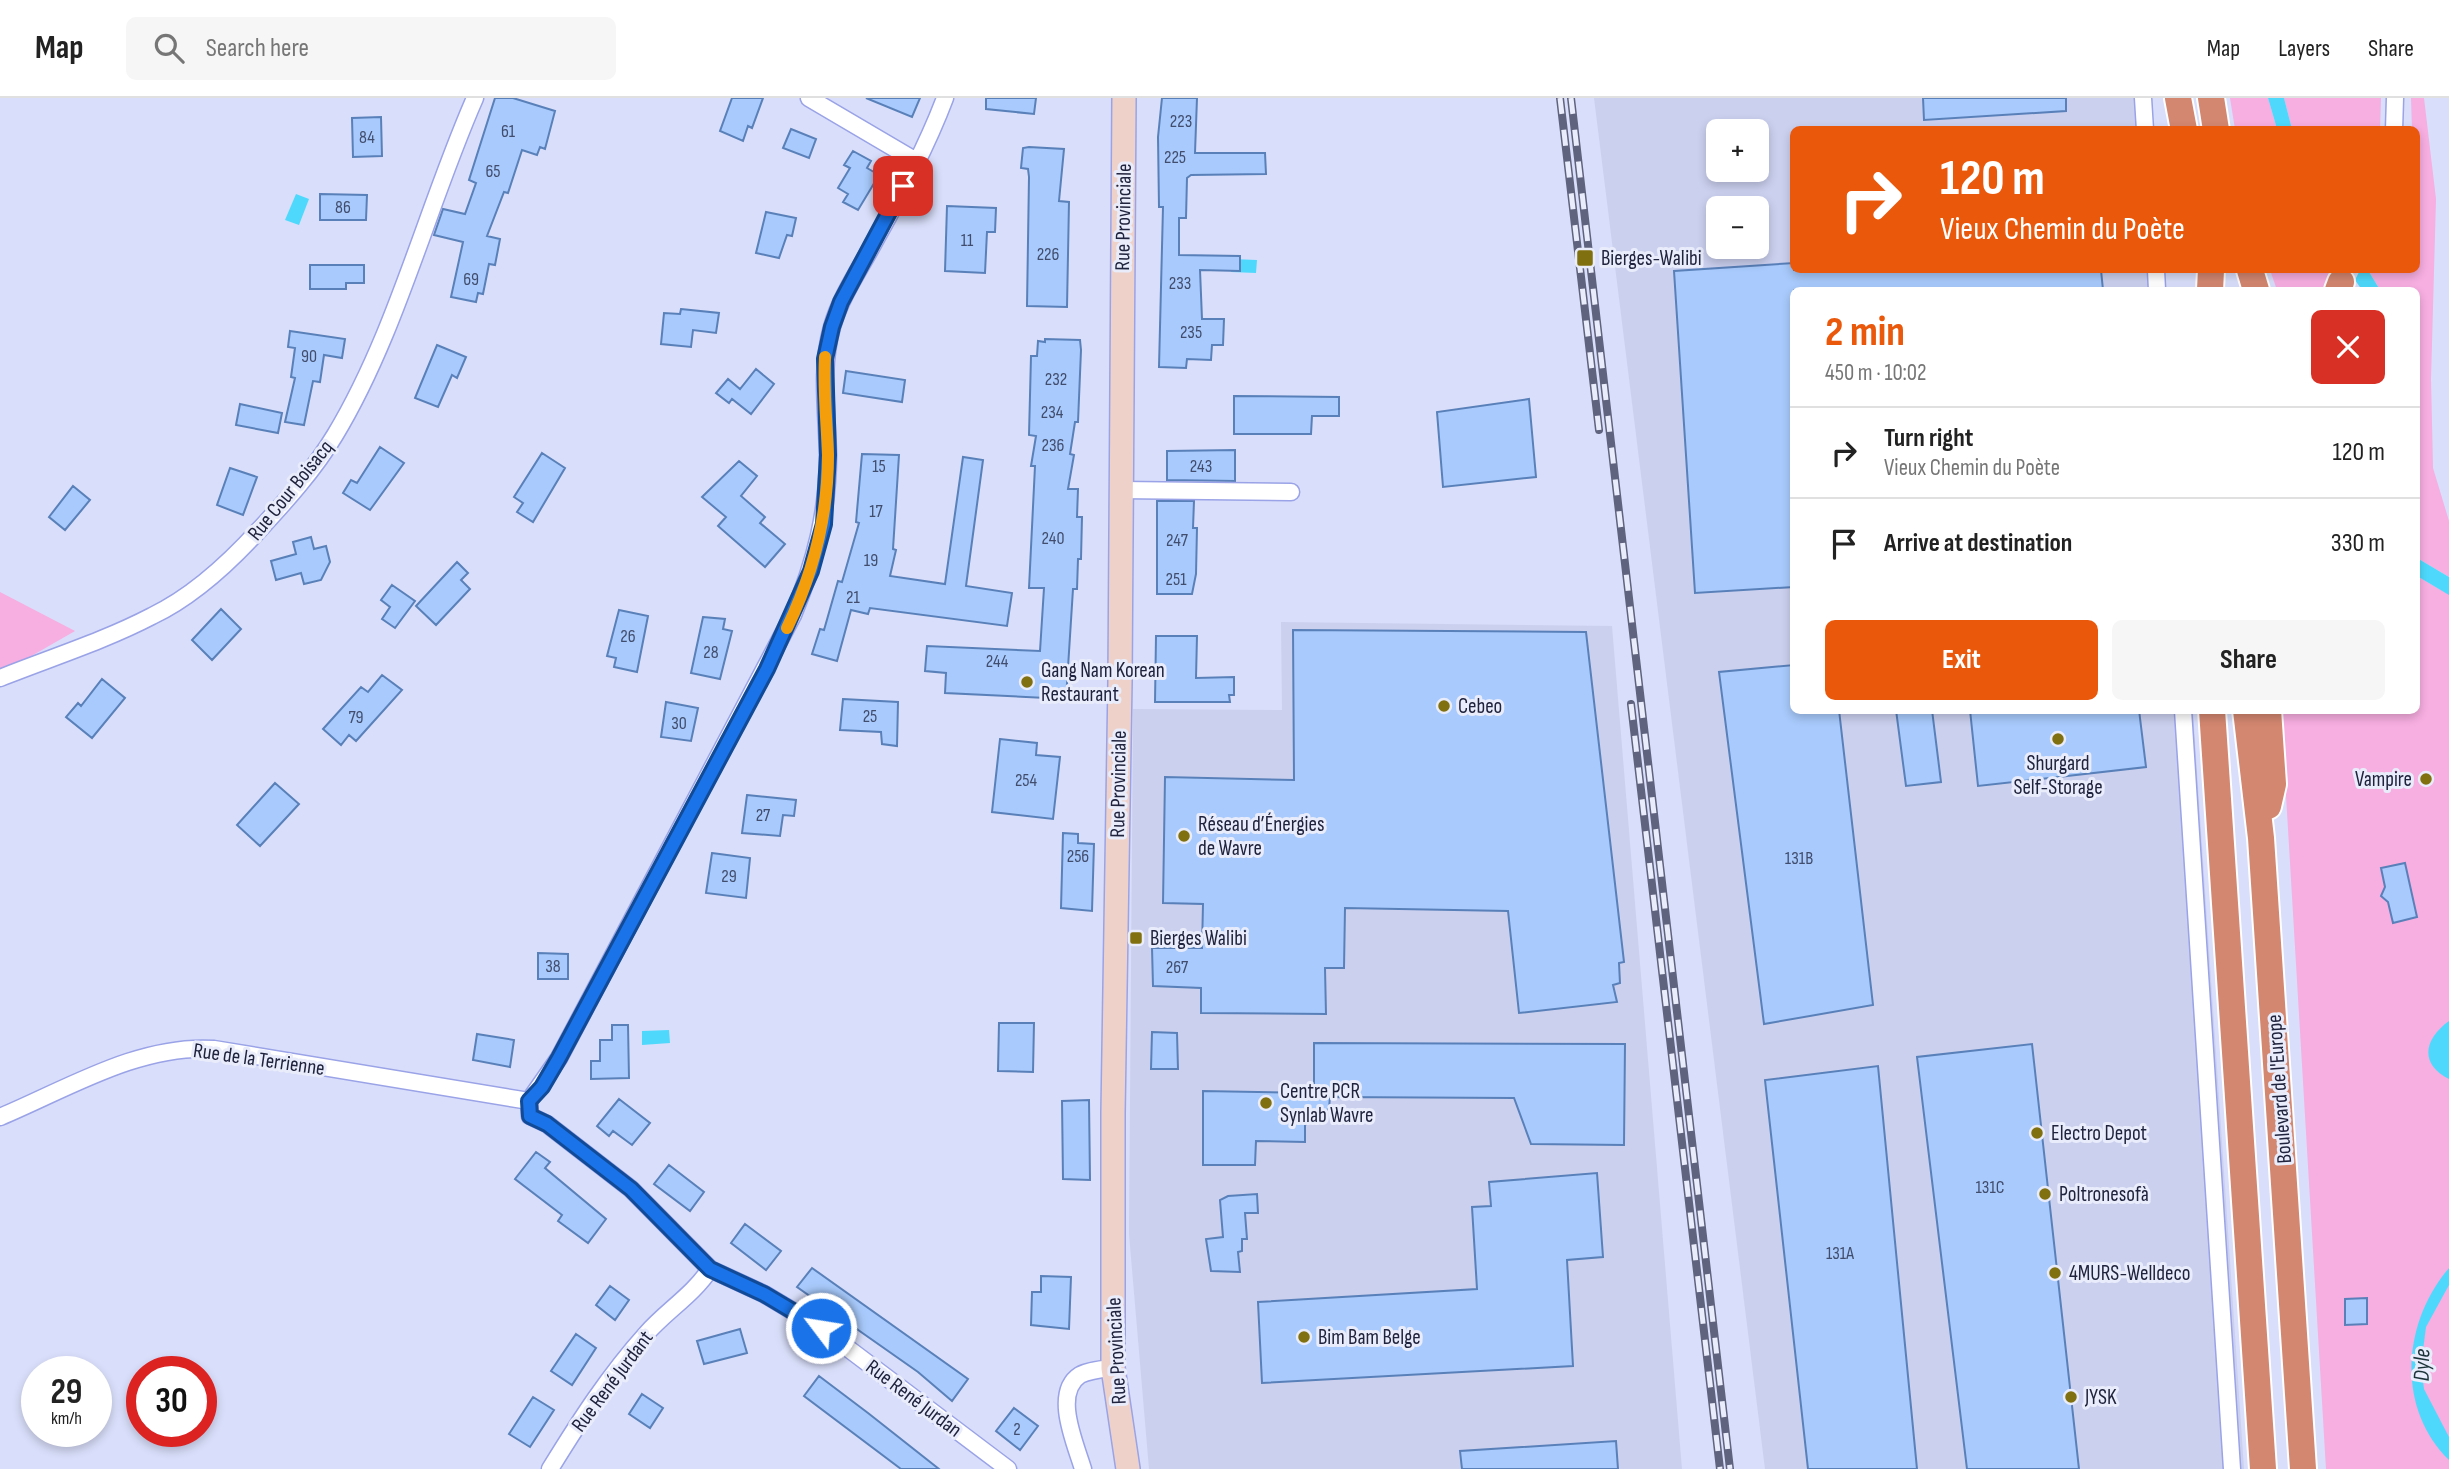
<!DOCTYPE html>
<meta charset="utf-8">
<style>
body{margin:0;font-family:"Sofia Sans Condensed",sans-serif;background:#f6f6f6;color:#222;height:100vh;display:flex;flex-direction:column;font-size:26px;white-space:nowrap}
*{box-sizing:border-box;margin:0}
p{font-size:23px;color:#767676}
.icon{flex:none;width:38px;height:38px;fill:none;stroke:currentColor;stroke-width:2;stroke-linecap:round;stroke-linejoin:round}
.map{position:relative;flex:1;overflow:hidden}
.details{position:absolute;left:1790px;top:189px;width:630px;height:427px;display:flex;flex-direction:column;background:#fff;border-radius:10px;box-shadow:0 4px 10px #0003}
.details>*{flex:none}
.top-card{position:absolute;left:1790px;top:28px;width:630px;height:147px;border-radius:10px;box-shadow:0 4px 10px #0003;background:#ea580c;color:#fff;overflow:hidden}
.buttons{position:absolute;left:1706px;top:21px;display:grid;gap:14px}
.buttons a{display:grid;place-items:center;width:63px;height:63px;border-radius:10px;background:#fff;box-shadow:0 4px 10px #0003;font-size:35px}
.speed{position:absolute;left:21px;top:1258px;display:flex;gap:14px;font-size:35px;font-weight:700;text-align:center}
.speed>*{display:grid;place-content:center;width:91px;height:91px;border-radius:50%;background:#fff;box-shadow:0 4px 10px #0003;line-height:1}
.speed small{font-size:18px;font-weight:400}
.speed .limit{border:10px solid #d22;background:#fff;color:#111}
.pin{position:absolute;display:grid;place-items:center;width:60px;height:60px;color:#fff;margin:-30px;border-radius:14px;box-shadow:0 4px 10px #0006}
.me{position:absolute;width:77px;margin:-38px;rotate:301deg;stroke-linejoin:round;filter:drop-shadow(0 0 5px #0008)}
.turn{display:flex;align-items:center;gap:24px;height:147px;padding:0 35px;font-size:32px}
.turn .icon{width:91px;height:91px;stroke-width:2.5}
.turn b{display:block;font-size:49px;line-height:60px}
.round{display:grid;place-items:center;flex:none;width:74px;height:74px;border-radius:10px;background:#f6f6f6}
.headline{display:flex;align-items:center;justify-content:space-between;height:119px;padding:0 35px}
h1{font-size:42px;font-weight:700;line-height:52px;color:#ea580c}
.cta{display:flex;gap:14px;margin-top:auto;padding:14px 35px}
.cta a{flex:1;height:80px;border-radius:10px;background:#ea580c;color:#fff;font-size:28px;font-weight:700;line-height:80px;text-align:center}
.cta a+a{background:#f6f6f6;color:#222}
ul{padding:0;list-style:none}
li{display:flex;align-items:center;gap:21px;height:91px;padding:0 35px;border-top:2px solid #e0e0e0}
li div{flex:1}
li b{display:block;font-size:26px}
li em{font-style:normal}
header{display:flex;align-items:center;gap:42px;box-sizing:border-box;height:98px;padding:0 35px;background:#fff;border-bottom:2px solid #e0e0e0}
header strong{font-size:33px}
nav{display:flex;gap:38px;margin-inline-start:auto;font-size:24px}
.search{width:490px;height:63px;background:#f6f6f6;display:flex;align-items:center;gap:18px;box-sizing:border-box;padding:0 24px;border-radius:10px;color:#767676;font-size:26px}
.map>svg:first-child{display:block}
</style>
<header>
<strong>Map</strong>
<div class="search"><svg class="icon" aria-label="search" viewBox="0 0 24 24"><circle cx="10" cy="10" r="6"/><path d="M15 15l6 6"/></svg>Search here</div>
<nav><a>Map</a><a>Layers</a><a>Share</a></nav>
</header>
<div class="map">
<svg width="2449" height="1371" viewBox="0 0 2449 1371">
<rect width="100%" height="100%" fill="#d9defa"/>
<path fill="#cbd0ef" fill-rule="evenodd" d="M1594,0H2151L2153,31L1794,32V172H2163L2164,192H1794V612L2193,613L2244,1371H1765ZM1718,33H1757V72H1718ZM1718,110H1757V149H1718Z
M1281,524L1612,528L1682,1371H1149L1129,1136L1133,611L1282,612Z"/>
<path fill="#f7aee1" d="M2230,0H2268L2277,31H2235Z
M2284,0H2381L2380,31H2292Z
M2411,0H2424L2436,101L2431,281L2433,370L2449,423V479L2417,460V192H2380L2368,172H2417V32L2412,31Z
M2270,172H2335L2322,192H2277Z
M2417,478L2441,492L2449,491V1371H2326L2281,613L2417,612Z
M0,494L75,533L0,576Z"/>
<path fill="#4ed9fc" d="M2268,0H2284L2292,31H2277Z
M296,96L309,101L299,127L285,122Z
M1232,161L1257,162L1256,175L1231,174Z
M2360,172H2368L2380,192H2362L2355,182Z
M2417,460L2449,479V497L2417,478Z
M2449,923V981C2419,966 2424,941 2449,923Z
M669,932L670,945L642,947V933Z
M2449,1170V1187L2426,1229L2421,1268L2424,1291L2449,1339V1362C2396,1310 2402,1225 2449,1170Z"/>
<path fill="#a8cafc" stroke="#5980b9" stroke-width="2" d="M495,0H513L555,13L545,51L540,49L537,57L522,52L508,95L504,94L487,138L500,141L495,167L489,166L483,196L478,195L476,204L451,199L463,144L434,137L443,111L465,116L476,85L469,82Z
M732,0H763L752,30L748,28L743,43L720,33Z
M866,0H920L912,19Z
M986,0H1036L1034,16L986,11Z
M1162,0H1197L1195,55H1265L1266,76L1191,77L1187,80L1186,120H1179V157L1240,158V173L1200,172L1202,221H1224L1223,247H1212L1211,262L1187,261L1186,270L1159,269L1163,109H1159L1158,39Z
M1923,0H2066V13L1924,22Z
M381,19L382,58L353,59L352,20Z
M791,31L816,41L809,60L783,50Z
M1029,49L1064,51L1059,103L1069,104L1067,209L1027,208L1029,79L1028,71L1021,70L1023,50Z
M853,53L871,63L867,70L879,77L858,112L843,104L848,96L838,90L850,70L844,67Z
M320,96L367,97L366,122H320Z
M947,108L996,110L995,134H987L985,175L945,173Z
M766,114L796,120L792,138L787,137L779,160L756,155Z
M1794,165V172H2101L2103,192H1794V489L1695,495L1674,173Z
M310,167H364V185H346V191H310Z
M681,211L719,215L716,235L693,232L691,249L661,246L664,215L680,216Z
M290,233L345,241L342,260L324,257L320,284L313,283L304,327L285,324L295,280L291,279L295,250L288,249Z
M1045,241L1080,242L1081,252L1078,324H1075L1070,356L1074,357L1068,391H1078L1077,419H1082L1081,461H1078L1077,491H1073L1066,601L945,595L946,575L925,573L927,548L1040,553L1044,490H1029L1035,368H1031L1036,338L1029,337L1031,258H1037L1038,243L1045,244Z
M437,247L466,259L457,280L452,277L438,309L415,300Z
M756,271L774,286L751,316L732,301L729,305L716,295L728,281L740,291Z
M846,273L905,282L902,304L843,295Z
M1234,298L1339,299V318H1312L1311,336H1234Z
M1529,301L1536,379L1443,389L1437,314Z
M240,306L282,315L278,335L236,327Z
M380,349L404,365L370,412L343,395L351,382L357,385Z
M1235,352V383L1167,382V353Z
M542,355L565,370L533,424L517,414L523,405L514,399Z
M862,356L899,357L893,451L896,452L890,478L945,486L963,359L983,362L966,488L1012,495L1007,528L870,510L868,516L851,512L837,563L812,556L820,531L824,532L838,483L842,484L859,425L856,424Z
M739,363L757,378L741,398L765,419L760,425L785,446L765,469L718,428L726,419L702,399Z
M230,370L257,379L243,417L217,407Z
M73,388L90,402L65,432L49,419Z
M1157,403H1194L1193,430H1197L1196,476L1192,496H1157Z
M311,439L314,451L326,448L330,464L321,482L304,486L301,475L276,482L271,463L296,456L293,444Z
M457,464L468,475L461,482L470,491L436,527L416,508Z
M392,487L415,503L395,530L382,521L390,509L381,502Z
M221,511L241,531L212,562L192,542Z
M619,512L648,518L637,574L614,569L616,560L607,558Z
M703,519L725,521L723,531L732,533L720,581L691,575Z
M1293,532L1586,534L1624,864L1619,865L1620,885L1613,887L1617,904L1519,915L1508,813L1345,810L1344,870H1325L1326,916L1201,915V890L1153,888L1152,850H1202L1203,806L1163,805L1165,679L1294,682Z
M1156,538H1197L1196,580L1234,579V597H1229L1230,604H1155Z
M1794,567V612H1839L1873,907L1764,926L1719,574Z
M382,577L402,592L356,643L349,637L341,647L323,631L361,589L368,594Z
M102,581L125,600L92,640L66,619L78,605L81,608Z
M843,601L898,604L897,648L882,646L881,634L840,632Z
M666,604L698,610L691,643L661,639Z
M1896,612H1932L1941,684L1906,688Z
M1970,612H2139L2146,669L1978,688Z
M1000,641L1037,645L1036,657L1060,659L1053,721L992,714Z
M275,685L299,706L260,748L237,727Z
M747,697L796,702L794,718L783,717L780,738L742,735Z
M1063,735L1078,736V745L1094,746L1092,813L1061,810Z
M712,755L750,760L746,800L706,795Z
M2405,765L2417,819L2393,825L2388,804L2381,798L2385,789L2381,770Z
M538,855L568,856V881H538Z
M999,925H1034L1033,974L998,973Z
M612,927H628L629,980L591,981V963H600V942H612Z
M1152,934L1177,935L1178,971H1151Z
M477,936L514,942L510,969L473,962Z
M1314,945L1625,946L1624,1047L1531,1046L1514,1000L1330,999L1329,1010L1323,1017L1305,1027V1044L1256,1043L1255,1067H1203V993L1314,995Z
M2032,946L2079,1371H1967L1917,959Z
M1878,968L1917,1371H1808L1765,982Z
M619,1001L650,1025L632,1047L613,1033L609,1038L597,1028Z
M1089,1002L1090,1082L1063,1081L1062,1003Z
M536,1054L550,1064L545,1070L606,1121L588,1145L558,1123L562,1117L515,1081Z
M669,1067L704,1094L690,1113L654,1086Z
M1597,1075L1603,1159L1567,1162L1573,1268L1262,1285L1258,1204L1477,1191L1472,1109L1491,1108L1489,1084Z
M1257,1096L1258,1115H1245L1247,1141H1242V1153L1238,1154L1240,1174L1211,1173L1206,1141L1223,1139L1220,1102L1228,1098Z
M745,1126L781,1153L766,1172L731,1145Z
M812,1170L968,1281L952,1303L918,1274L797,1189Z
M1041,1178L1071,1179L1069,1231L1031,1227L1032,1194H1041Z
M610,1188L629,1202L615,1222L596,1207Z
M2367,1200V1226L2345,1227V1201Z
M740,1231L747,1255L704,1266L697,1243Z
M576,1236L596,1250L572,1287L551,1273Z
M819,1278L868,1315L939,1371H901L804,1298Z
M642,1296L663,1310L650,1330L629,1316Z
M533,1299L554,1312L530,1349L509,1336Z
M1014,1310L1038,1328L1020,1352L996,1333Z
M1616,1343L1618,1371H1462L1460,1353Z"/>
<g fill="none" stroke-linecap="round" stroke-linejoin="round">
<g stroke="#9aa3e7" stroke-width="19">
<path id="minor" d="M809,0L916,63
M2143,0L2145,32
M2394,32L2395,0
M2156,172L2157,192
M1120,392L1291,394
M0,580C50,560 104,543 152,518C192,499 229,465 259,432C286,403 314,372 335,337C396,236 427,109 475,0
M2183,612L2232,1371
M529,1003L559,960L793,517C815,464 828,414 828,357C827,314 820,271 832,229C841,197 862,168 877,139C902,94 927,48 945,0
M529,1003L530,1018L547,1026L631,1091L710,1171L764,1196L821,1230L1008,1371
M0,1019C67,991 139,946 214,951L529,1003
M550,1371C579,1324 609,1277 646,1236C666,1213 693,1197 710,1171
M1083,1371C1076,1347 1052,1295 1080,1277C1089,1272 1103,1271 1113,1270"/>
</g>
<g stroke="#9aa3e7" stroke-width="26">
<path id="secondary" d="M1124,0L1120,583L1113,1015V1270L1128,1371"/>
</g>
<g stroke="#fff" stroke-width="30">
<path id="trunk" d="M2178,0L2184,32
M2211,0L2216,32
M2250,172L2256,192
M2210,192L2211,172
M2338,192L2341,184
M2212,612L2263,1371
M2246,612L2261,740L2303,1371
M2268,612L2273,686L2268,708"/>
</g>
<use href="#minor" stroke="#fff" stroke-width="16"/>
<use href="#secondary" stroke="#eed2c9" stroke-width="23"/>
<use href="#trunk" stroke="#d38770" stroke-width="26"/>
<g stroke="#60637e" stroke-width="8">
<path id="rail" d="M1560,0L1599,332
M1571,0L1730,1371
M1631,606L1720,1371"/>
</g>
<use href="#rail" stroke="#e9ecfa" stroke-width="5" stroke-dasharray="16" stroke-linecap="butt"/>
</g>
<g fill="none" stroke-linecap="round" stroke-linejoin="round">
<g stroke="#114b97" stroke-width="18">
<path id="route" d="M821,1230L764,1196L710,1171L631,1091L547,1026L530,1018L529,1003L542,989L559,960L767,571L811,473L824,426L828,357L825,261L832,229L841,204L903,88"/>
</g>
<use href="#route" stroke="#1a73e8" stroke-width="12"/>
<path stroke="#f59e0b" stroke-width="12" d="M787,530C814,474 828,419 828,357C827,325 823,292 825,259"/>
</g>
<g fill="#81700f" stroke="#e9ecfa" stroke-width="2.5">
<rect x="1576" y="151" width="18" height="18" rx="3.5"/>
<circle cx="1027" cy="584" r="7"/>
<circle cx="1444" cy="608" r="7"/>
<circle cx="2058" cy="641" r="7"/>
<circle cx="2426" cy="681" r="7"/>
<circle cx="1184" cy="738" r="7"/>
<rect x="1129" y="833" width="14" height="14" rx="3.5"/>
<circle cx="1266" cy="1005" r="7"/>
<circle cx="2037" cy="1035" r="7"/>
<circle cx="2045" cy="1096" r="7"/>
<circle cx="2055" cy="1175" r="7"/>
<circle cx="1304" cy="1239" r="7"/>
<circle cx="2071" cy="1299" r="7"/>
</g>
<g text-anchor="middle" stroke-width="6" stroke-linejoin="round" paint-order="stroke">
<g font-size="18" fill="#424d6d">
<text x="1181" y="29">223</text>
<text x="508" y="39">61</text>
<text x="367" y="45">84</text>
<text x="1175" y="65">225</text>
<text x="493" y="79">65</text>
<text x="343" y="115">86</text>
<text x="967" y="148">11</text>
<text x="1048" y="162">226</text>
<text x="471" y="187">69</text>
<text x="1180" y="191">233</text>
<text x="1191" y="240">235</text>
<text x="309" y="264">90</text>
<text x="1056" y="287">232</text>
<text x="1052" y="320">234</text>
<text x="1053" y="353">236</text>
<text x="879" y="374">15</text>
<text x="1201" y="374">243</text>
<text x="876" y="419">17</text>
<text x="1053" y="446">240</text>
<text x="1177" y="448">247</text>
<text x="871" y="468">19</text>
<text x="1176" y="487">251</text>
<text x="853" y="505">21</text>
<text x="628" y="544">26</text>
<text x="711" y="560">28</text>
<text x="997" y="569">244</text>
<text x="870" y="624">25</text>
<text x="356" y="625">79</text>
<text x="679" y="631">30</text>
<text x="1026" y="688">254</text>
<text x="763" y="723">27</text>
<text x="1078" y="764">256</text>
<text x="1799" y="766">131B</text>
<text x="729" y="784">29</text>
<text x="553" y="874">38</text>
<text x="1177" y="875">267</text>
<text x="1990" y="1095">131C</text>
<text x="1840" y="1161">131A</text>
<text x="1017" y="1337">2</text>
</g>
<g font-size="21" fill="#20233d" stroke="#e9ecfa">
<text transform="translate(1123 119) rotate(-89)" y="7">Rue Provinciale</text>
<text transform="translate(290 392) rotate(-51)" y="7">Rue Cour Boisacq</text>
<text transform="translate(1118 686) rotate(-89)" y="7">Rue Provinciale</text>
<text transform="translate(259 961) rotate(8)" y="7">Rue de la Terrienne</text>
<text transform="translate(2279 991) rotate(-94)" y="7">Boulevard de l'Europe</text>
<text transform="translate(1116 1253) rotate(-93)" y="7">Rue Provinciale</text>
<text transform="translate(612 1283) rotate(-53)" y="7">Rue René Jurdant</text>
<text transform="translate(914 1300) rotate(37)" y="7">Rue René Jurdan</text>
</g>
<g font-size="21" fill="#20233d" stroke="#e9ecfa" text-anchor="start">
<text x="1601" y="167">Bierges-Walibi</text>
<text x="1041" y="579">Gang Nam Korean<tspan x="1041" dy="24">Restaurant</tspan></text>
<text x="1458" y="615">Cebeo</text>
<text x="2058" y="672" text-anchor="middle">Shurgard<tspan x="2058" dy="24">Self-Storage</tspan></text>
<text x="2412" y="688" text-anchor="end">Vampire</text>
<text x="1198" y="733">Réseau d’Énergies<tspan x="1198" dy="24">de Wavre</tspan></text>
<text x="1150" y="847">Bierges Walibi</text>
<text x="1280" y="1000">Centre PCR<tspan x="1280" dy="24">Synlab Wavre</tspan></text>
<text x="2051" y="1042">Electro Depot</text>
<text x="2059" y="1103">Poltronesofà</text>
<text x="2069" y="1182">4MURS-Welldeco</text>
<text x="1318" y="1246">Bim Bam Belge</text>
<text x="2085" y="1306">JYSK</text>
</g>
<g font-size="23" font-style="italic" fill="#1c333a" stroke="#e9ecfa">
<text transform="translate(2421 1267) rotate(-89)" y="8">Dyle</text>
</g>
</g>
</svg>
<div class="buttons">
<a>+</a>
<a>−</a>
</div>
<div class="speed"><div>29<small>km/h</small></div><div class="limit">30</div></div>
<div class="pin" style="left:903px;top:88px;background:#d93025"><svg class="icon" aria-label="arrive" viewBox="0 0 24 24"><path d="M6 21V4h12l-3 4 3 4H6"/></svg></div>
<svg class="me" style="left:821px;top:1230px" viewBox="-20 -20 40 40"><circle r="17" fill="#1a73e8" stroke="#fff" stroke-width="3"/><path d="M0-11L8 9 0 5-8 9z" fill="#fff"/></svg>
<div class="top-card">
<div class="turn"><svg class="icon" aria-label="right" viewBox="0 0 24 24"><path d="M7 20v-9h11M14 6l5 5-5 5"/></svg><div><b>120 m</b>Vieux Chemin du Poète</div></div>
</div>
<section class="details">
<div class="headline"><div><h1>2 min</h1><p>450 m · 10:02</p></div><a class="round" style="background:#d93025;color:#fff"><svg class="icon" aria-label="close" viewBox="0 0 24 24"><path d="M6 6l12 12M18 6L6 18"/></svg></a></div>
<ul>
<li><svg class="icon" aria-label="right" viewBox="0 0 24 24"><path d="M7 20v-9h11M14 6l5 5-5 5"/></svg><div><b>Turn right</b><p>Vieux Chemin du Poète</p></div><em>120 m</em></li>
<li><svg class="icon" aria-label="arrive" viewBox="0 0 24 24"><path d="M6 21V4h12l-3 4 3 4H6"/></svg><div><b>Arrive at destination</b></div><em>330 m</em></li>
</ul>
<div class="cta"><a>Exit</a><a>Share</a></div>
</section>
</div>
